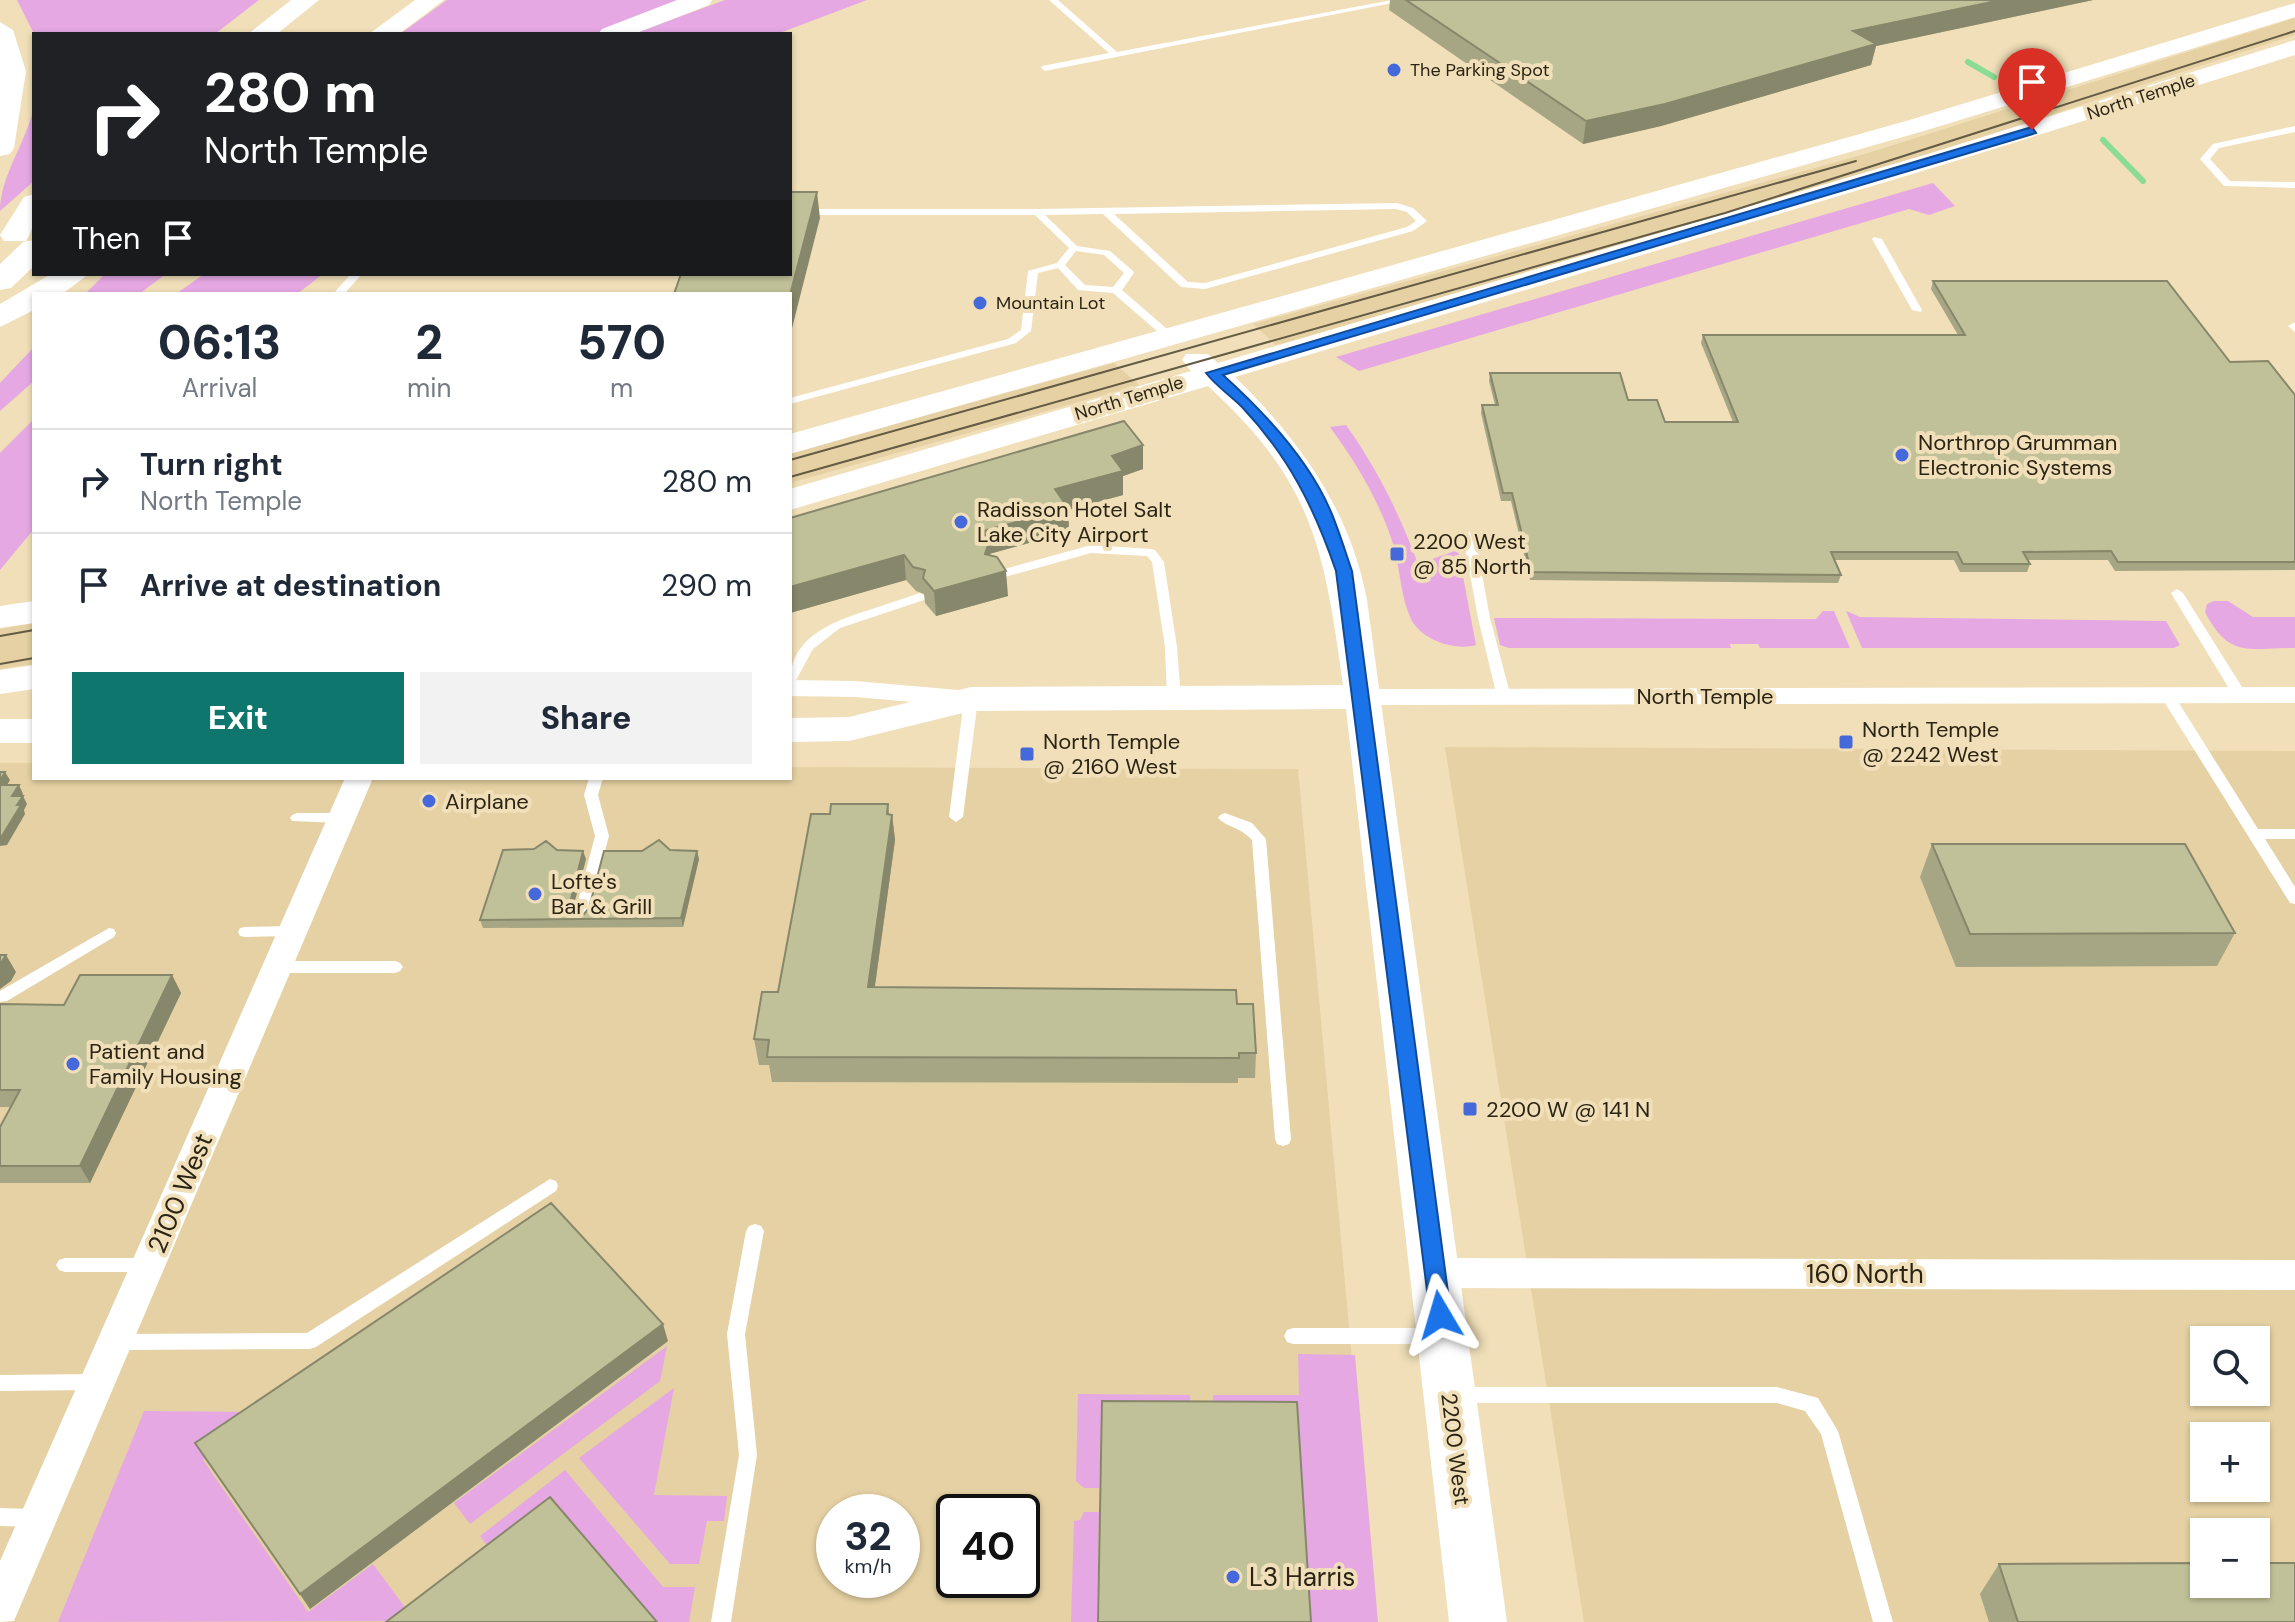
<!DOCTYPE html>
<meta charset="utf-8">
<style>
body{margin:0;font-family:"DM Sans",sans-serif;background:#f2f2f3;color:#1f2937;height:100vh;display:flex;flex-direction:column;font-size:30px;white-space:nowrap}
*{box-sizing:border-box;margin:0}
p{font-size:26px;color:#747a83}
.icon{flex:none;width:44px;height:44px;fill:none;stroke:currentColor;stroke-width:2;stroke-linecap:round;stroke-linejoin:round}
.map{position:relative;flex:1;overflow:hidden}
.panel{position:absolute;left:32px;top:292px;width:760px;height:488px;display:flex;flex-direction:column;background:#fff;border-radius:0px;box-shadow:0 2px 6px #0004}
.panel>*{flex:none}
.hud{position:absolute;left:32px;top:32px;width:760px;height:244px;border-radius:0px;box-shadow:0 2px 6px #0004;background:#202124;color:#fff;overflow:hidden}
.buttons{position:absolute;left:2190px;top:1326px;display:grid;gap:16px}
.buttons a{display:grid;place-items:center;width:80px;height:80px;border-radius:0px;background:#fff;box-shadow:0 2px 6px #0004;font-size:40px}
.speed{position:absolute;left:816px;top:1494px;display:flex;gap:16px;font-size:40px;font-weight:700;text-align:center}
.speed>*{display:grid;place-content:center;width:104px;height:104px;border-radius:50%;background:#fff;box-shadow:0 2px 6px #0004;line-height:1}
.speed small{font-size:20px;font-weight:400}
.speed .limit{border:4px solid #111;border-radius:12px;background:#fff;color:#111}
.pin{position:absolute;display:grid;place-items:center;width:68px;height:68px;color:#fff;margin:-82px -34px;border-radius:50% 50% 50% 0;rotate:-45deg;box-shadow:0 0 8px #0007}
.pin .icon{rotate:45deg}
.me{position:absolute;width:88px;margin:-44px;rotate:353deg;stroke-linejoin:round;filter:drop-shadow(0 0 6px #0008)}
.turn{display:flex;align-items:center;gap:28px;height:168px;padding:0 40px;font-size:36px}
.turn .icon{width:104px;height:104px;stroke-width:2.5}
.turn b{display:block;font-size:56px;line-height:68px}
.then{display:flex;align-items:center;height:76px;padding:0 40px;background:#0003;gap:16px;font-size:30px}
.eta{display:flex;justify-content:space-evenly;align-items:center;height:136px;text-align:center}
.eta b{font-size:48px;font-weight:800;line-height:56px}
.primary-button{display:flex;gap:16px;margin-top:auto;padding:16px 40px}
.primary-button a{flex:1;height:92px;border-radius:0px;background:#0f766e;color:#fff;font-size:32px;font-weight:800;line-height:92px;text-align:center}
.primary-button a+a{background:#f2f2f3;color:#1f2937}
ul{padding:0;list-style:none}
li{display:flex;align-items:center;gap:24px;height:104px;padding:0 40px;border-top:2px solid #e0e1e3}
li div{flex:1}
li b{display:block;font-size:30px}
li em{font-style:normal}
.map>svg:first-child{display:block}
</style>
<div class="map">
<svg width="2295" height="1622" viewBox="0 0 2295 1622">
<rect width="100%" height="100%" fill="#f0dfb8"/>
<path fill="#e5d1a3" fill-rule="evenodd" d="M2295,18V35L1864,176L1740,213L1276,345L1253,324L1865,154Z
M1114,363L1139,385L790,483V453Z
M34,623V664L0,669V629Z
M1445,747L2295,751V1622H1584ZM2204,1340H2256V1392H2204ZM2204,1436H2256V1488H2204ZM2204,1532H2256V1584H2204Z
M0,763H34V778H790V767L1298,769L1376,1622H0ZM834,1512H902V1580H834ZM954,1512H1022V1580H954Z"/>
<path fill="#e5a8e3" d="M17,0H259L215,34H34Z
M447,0H679L595,34H400Z
M725,0H867L777,34H633Z
M34,106V181L0,211C0,175 27,142 34,106Z
M1933,183L1955,206L1929,215L1909,209L1359,371L1336,357Z
M105,274H166L139,294H85Z
M204,274H323L297,294H176Z
M34,347V381L0,411V383Z
M34,419V529L0,570V453Z
M1346,425C1378,470 1399,513 1418,564L1458,550L1476,645C1455,651 1421,640 1411,619C1401,598 1400,570 1394,547C1381,504 1357,464 1330,427Z
M2214,601H2228L2253,617H2295V648C2249,648 2229,659 2205,612L2207,604Z
M1823,611H1834L1850,648H1760L1758,644H1730L1731,648H1509L1500,645L1494,618L1816,619Z
M1846,611L1860,617L2166,621L2180,645L2174,648H1862Z
M667,1346L660,1381L470,1524L454,1503Z
M1298,1354L1355,1355L1378,1622H1311L1214,1416L1213,1395H1299Z
M674,1388L654,1495L727,1496L724,1521H707L699,1564H670L579,1458Z
M1078,1394L1190,1395L1191,1416H1102L1099,1488H1084L1076,1481Z
M144,1411L268,1412L203,1460L308,1612L373,1564L415,1621L58,1622Z
M565,1470L663,1587H695L689,1622H657L557,1511L496,1558L480,1536Z
M1084,1512H1099L1097,1622H1071L1074,1521L1080,1520Z"/>
<g fill="none" stroke-linecap="round" stroke-linejoin="round">
<path stroke="#8adc95" stroke-width="6" d="M1968,62L1994,77
M2103,140L2143,181"/>
<path fill="#fff" fill-rule="evenodd" d="M1049,0H1058L1117,52L1392,0H1408L1045,71L1041,68L1042,66L1109,53Z
M2295,126V132L2219,148L2210,159L2230,181L2295,182V188L2224,186L2200,159L2213,144Z
M1397,203L1413,208L1427,221L1413,231L1205,289L1181,287L1103,214L1045,215L1077,246L1110,251L1133,271L1134,273L1122,290L1174,335V339H1166L1113,293L1078,290L1058,268L1038,273L1031,331L1016,343L790,404V398L1008,339L1021,330L1028,271L1057,263L1069,248L1035,215H790V209H1037ZM1396,209L1407,212L1416,221L1407,227L1205,283L1188,282L1114,214ZM1076,251L1104,255L1124,273L1113,287L1085,285L1065,265Z
M1874,237L1882,239L1922,310L1921,312L1912,310L1872,239Z
M351,274H362L344,294H333Z
M2293,323H2295V332L2288,326Z
M1469,532L1475,536L1490,618L1511,697L1504,701L1497,697L1478,618L1463,536Z
M1091,545L1151,549L1155,550L1164,562L1177,647L1181,698L1179,701L1174,702L1167,698L1165,647L1152,562L1147,556L1091,553L994,580L988,576L990,573Z
M2177,589L2183,593L2247,695L2245,698H2235L2233,695L2171,593Z
M920,593L926,597L924,600L840,628L813,649L795,682L790,683C790,636 834,621 872,609C888,604 904,598 920,593Z
M2167,691L2172,692L2258,829H2295V839H2265L2295,887V904L2290,903L2160,695Z
M971,695L978,699L963,817L956,822L949,817L964,699Z
M589,778H603L598,795L609,836L588,916L586,920H576L574,916L595,836L584,795Z
M297,813H343L350,818L343,823L292,821L290,818L292,815Z
M1225,813L1252,823L1266,839L1291,1139L1289,1144L1283,1146L1277,1144L1275,1139L1252,840C1239,826 1228,828 1218,818L1220,815Z
M293,926L298,927L300,931L298,935L293,936L245,937L240,936L238,932L240,928L245,927Z
M109,928L114,929L116,933L114,937L7,1001L0,1002V991Z
M277,961H395L400,963L403,967L400,971L395,973H277L272,971L269,967L272,963Z
M550,1179L556,1181L558,1186L556,1191L316,1347L310,1349L116,1350L110,1348L107,1342L110,1336L116,1334L307,1333Z
M755,1224L761,1226L764,1231L745,1334L757,1455L731,1622H711L739,1455L727,1334L746,1231L749,1226Z
M65,1258H148L154,1260L157,1265L154,1270L148,1272H65L59,1270L56,1265L59,1260Z
M1293,1328H1436L1442,1330L1445,1336L1442,1342L1436,1344H1293L1287,1342L1284,1336L1287,1330Z
M96,1374L102,1376L105,1382L102,1388L96,1390L0,1391V1375Z
M1459,1387H1777L1818,1398L1838,1431L1893,1622H1873L1821,1434L1805,1411L1777,1403H1459L1452,1401L1450,1395L1452,1389Z
M0,1508L35,1509L42,1512L45,1518L42,1524L35,1527L0,1526Z"/>
<path fill="#fff" fill-rule="evenodd" d="M790,680L855,681L970,691L979,693L983,699L979,705L970,707L855,697L790,696Z
M2295,687V703L1363,705L1354,703L1350,697L1354,691L1363,689Z
M345,778H373L14,1621L0,1622V1561Z
M1434,1258L2295,1260V1290L1434,1288L1422,1284L1417,1273L1422,1262Z"/>
<path fill="#fff" fill-rule="evenodd" d="M2295,3V17L1924,131L790,454V434L1906,121Z
M2295,40V55L1949,163L1235,377C1300,440 1350,510 1367,600L1507,1622H1449L1346,709L971,711L849,741L790,742V718L849,717L971,687L1343,685C1324,549 1314,483 1208,386L790,510V489L1191,371L1182,360L1186,354H1208L1218,363L1931,153Z
M34,601V623L0,628V606Z
M34,665V689L0,694V670Z
M0,719H34V743H0Z"/>
<path fill="#fff" fill-rule="evenodd" d="M291,0H319L277,34H248Z
M415,0H444L399,34H369Z
M677,0H712L709,5L634,34H598L602,29Z
M0,22L13,30L26,71L14,148L10,154L0,156Z
M34,194C34,212 36,226 26,241H4L0,235L24,197Z
M34,240V266L11,288L0,290V264L23,242Z
M51,274H89L62,294H34V310L0,327V304Z"/>
<path stroke="#645b45" stroke-width="2" d="M790,460L1856,161
M790,477L1725,213L2295,31
M0,636L34,630
M0,664L34,658"/>
</g>
<path fill="#a6a684" d="M1390,0H2093L1876,46L1871,65L1661,126L1583,144L1389,10Z
M1933,281L2230,362L2295,395V570L2115,571L2108,560H2028L2030,564L2027,572H1960L1954,560H1834L1841,575L1838,583L1530,580L1511,501H1501L1481,413L1482,405H1495L1489,381L1490,373L1628,400L1665,422H1733L1701,343L1703,335H1958L1931,289Z
M1143,445V469L1123,476V495L1068,510L1069,532L989,554L1008,596L936,616L925,603L924,594L916,591L906,580L790,613V518Z
M889,815H892L895,840L875,987L1237,1004L1256,1053L1255,1078H1238V1083L772,1082L769,1065H759L754,1039L778,992Z
M1932,844L2235,933L2217,966L1956,967L1920,877Z
M557,850L586,859L572,912L574,914H584L670,850L699,859L683,927L483,928L480,920Z
M172,975L181,993L90,1183H0V1127L11,1107H0V1004L64,1005Z
M668,1341L310,1609L195,1443Z
M1999,1564L2295,1622H1989L1980,1594Z"/>
<path fill="#87876b" d="M2001,0H2093L1876,46L1871,65L1661,126L1583,144L1586,121L1853,31Z
M817,192L820,218L790,336V295Z
M1143,445V469L1123,476V495L1068,510L1069,532L989,554L990,570L1006,571L1008,596L936,616L934,591L979,532L1112,456Z
M904,555L906,580L790,613V587Z
M5,772L10,780L2,794L0,791V781Z
M19,785L23,794L17,804L12,796Z
M23,796L27,804L24,810L25,814L7,845L0,846V836Z
M888,804L890,827L892,815L895,840L871,1013L868,987Z
M583,851L586,859L571,915L569,907Z
M697,851L699,859L683,927L681,918Z
M6,955L16,972L11,981L0,989V965Z
M172,975L181,993L90,1183L80,1166Z
M663,1324L668,1341L310,1609L300,1594Z"/>
<path fill="#c1c199" stroke="#87876b" stroke-width="2" d="M1406,0H2001L1853,31L1876,44L1665,104L1586,121Z
M790,192H817L790,295V294H674L681,274H790Z
M1933,281H2167L2230,362L2268,361L2295,395V562H2118L2111,551L2023,552L2030,564H1963L1957,552H1831L1841,575L1531,572L1512,493H1503L1482,405H1498L1490,373H1620L1628,400H1657L1665,422H1738L1703,335H1965Z
M1124,421L1143,445L1112,456L1123,471L1055,489L1068,508L979,532L988,545L985,554L997,557L1006,571L934,591L923,578L925,570L913,567L904,555L790,587V518Z
M0,772H5L0,781Z
M0,785H19L12,796H23L17,805H21L2,836H0Z
M831,804H888L887,814L892,815L868,987L1236,990L1237,1004H1253L1256,1053H1239V1058L767,1057L769,1040L754,1039L762,992H778L811,814H830Z
M659,840L670,850L697,851L681,918L480,920L503,850L534,849L546,841L557,850L583,851L569,907L574,914H584L589,908L604,851H642Z
M1932,844H2185L2235,933L1970,934Z
M0,955H6L0,965Z
M80,975H172L80,1166H0V1127L20,1090H0V1004L64,1005Z
M551,1203L663,1324L300,1594L195,1443Z
M1102,1401L1297,1402L1311,1622H1098Z
M550,1497L657,1622H386Z
M2204,1563V1584H2256V1563H2295V1622H2018L1999,1564Z"/>
<path fill="#1a73e8" stroke="#114b97" stroke-width="2" d="M2032,127L2036,133L1223,375C1264,412 1309,460 1331,512C1339,531 1345,551 1352,571L1451,1315L1448,1322L1440,1325L1431,1322L1336,571C1314,507 1289,457 1242,407C1230,395 1216,386 1206,373Z"/>
<g fill="#4568db" stroke="#f0dfb8" stroke-width="3">
<circle cx="1394" cy="70" r="8"/>
<circle cx="980" cy="303" r="8"/>
<circle cx="1902" cy="455" r="8"/>
<circle cx="961" cy="522" r="8"/>
<rect x="1389" y="546" width="16" height="16" rx="4"/>
<rect x="1838" y="734" width="16" height="16" rx="4"/>
<rect x="1019" y="746" width="16" height="16" rx="4"/>
<circle cx="429" cy="801" r="8"/>
<circle cx="535" cy="894" r="8"/>
<circle cx="73" cy="1064" r="8"/>
<rect x="1462" y="1101" width="16" height="16" rx="4"/>
<circle cx="1233" cy="1577" r="8"/>
</g>
<g text-anchor="middle" stroke-width="8" stroke-linejoin="round" paint-order="stroke">
<g font-size="18" fill="#2b2415" stroke="#f0dfb8" text-anchor="start">
<text x="1410" y="76">The Parking Spot</text>
<text x="996" y="309">Mountain Lot</text>
</g>
<g font-size="18" fill="#2b2415" stroke="#f0dfb8">
<text transform="translate(2141 97) rotate(-18)" y="6">North Temple</text>
<text transform="translate(1129 398) rotate(-17)" y="6">North Temple</text>
</g>
<g font-size="22" fill="#2b2415" stroke="#f0dfb8" text-anchor="start">
<text x="1918" y="450">Northrop Grumman<tspan x="1918" dy="25">Electronic Systems</tspan></text>
<text x="977" y="517">Radisson Hotel Salt<tspan x="977" dy="25">Lake City Airport</tspan></text>
<text x="1413" y="549">2200 West<tspan x="1413" dy="25">@ 85 North</tspan></text>
<text x="1862" y="737">North Temple<tspan x="1862" dy="25">@ 2242 West</tspan></text>
<text x="1043" y="749">North Temple<tspan x="1043" dy="25">@ 2160 West</tspan></text>
<text x="445" y="809">Airplane</text>
<text x="551" y="889">Lofte's<tspan x="551" dy="25">Bar &amp; Grill</tspan></text>
<text x="89" y="1059">Patient and<tspan x="89" dy="25">Family Housing</tspan></text>
<text x="1486" y="1117">2200 W @ 141 N</text>
</g>
<g font-size="22" fill="#2b2415" stroke="#f0dfb8">
<text x="1705" y="704">North Temple</text>
<text transform="translate(1456 1449) rotate(83)" y="8">2200 West</text>
</g>
<g font-size="26" fill="#2b2415" stroke="#f0dfb8">
<text transform="translate(180 1193) rotate(-67)" y="9">2100 West</text>
<text x="1865" y="1283">160 North</text>
</g>
<g font-size="26" fill="#2b2415" stroke="#f0dfb8" text-anchor="start">
<text x="1249" y="1586">L3 Harris</text>
</g>
</g>
</svg>
<div class="buttons">
<a><svg class="icon" aria-label="search" viewBox="0 0 24 24"><circle cx="10" cy="10" r="6"/><path d="M15 15l6 6"/></svg></a>
<a>+</a>
<a>−</a>
</div>
<div class="speed"><div>32<small>km/h</small></div><div class="limit">40</div></div>
<div class="pin" style="left:2032px;top:130px;background:#d93025"><svg class="icon" aria-label="arrive" viewBox="0 0 24 24"><path d="M6 21V4h12l-3 4 3 4H6"/></svg></div>
<svg class="me" style="left:1440px;top:1315px" viewBox="-20 -20 40 40"><path d="M0-17L14 15 0 8-14 15z" fill="#1a73e8" stroke="#fff" stroke-width="4"/></svg>
<div class="hud">
<div class="turn"><svg class="icon" aria-label="right" viewBox="0 0 24 24"><path d="M7 20v-9h11M14 6l5 5-5 5"/></svg><div><b>280 m</b>North Temple</div></div>
<div class="then">Then<svg class="icon" aria-label="arrive" viewBox="0 0 24 24"><path d="M6 21V4h12l-3 4 3 4H6"/></svg></div>
</div>
<section class="panel">
<div class="eta">
<div><b>06:13</b><p>Arrival</p></div>
<div><b>2</b><p>min</p></div>
<div><b>570</b><p>m</p></div>
</div>
<ul>
<li><svg class="icon" aria-label="right" viewBox="0 0 24 24"><path d="M7 20v-9h11M14 6l5 5-5 5"/></svg><div><b>Turn right</b><p>North Temple</p></div><em>280 m</em></li>
<li><svg class="icon" aria-label="arrive" viewBox="0 0 24 24"><path d="M6 21V4h12l-3 4 3 4H6"/></svg><div><b>Arrive at destination</b></div><em>290 m</em></li>
</ul>
<div class="primary-button"><a>Exit</a><a>Share</a></div>
</section>
</div>
